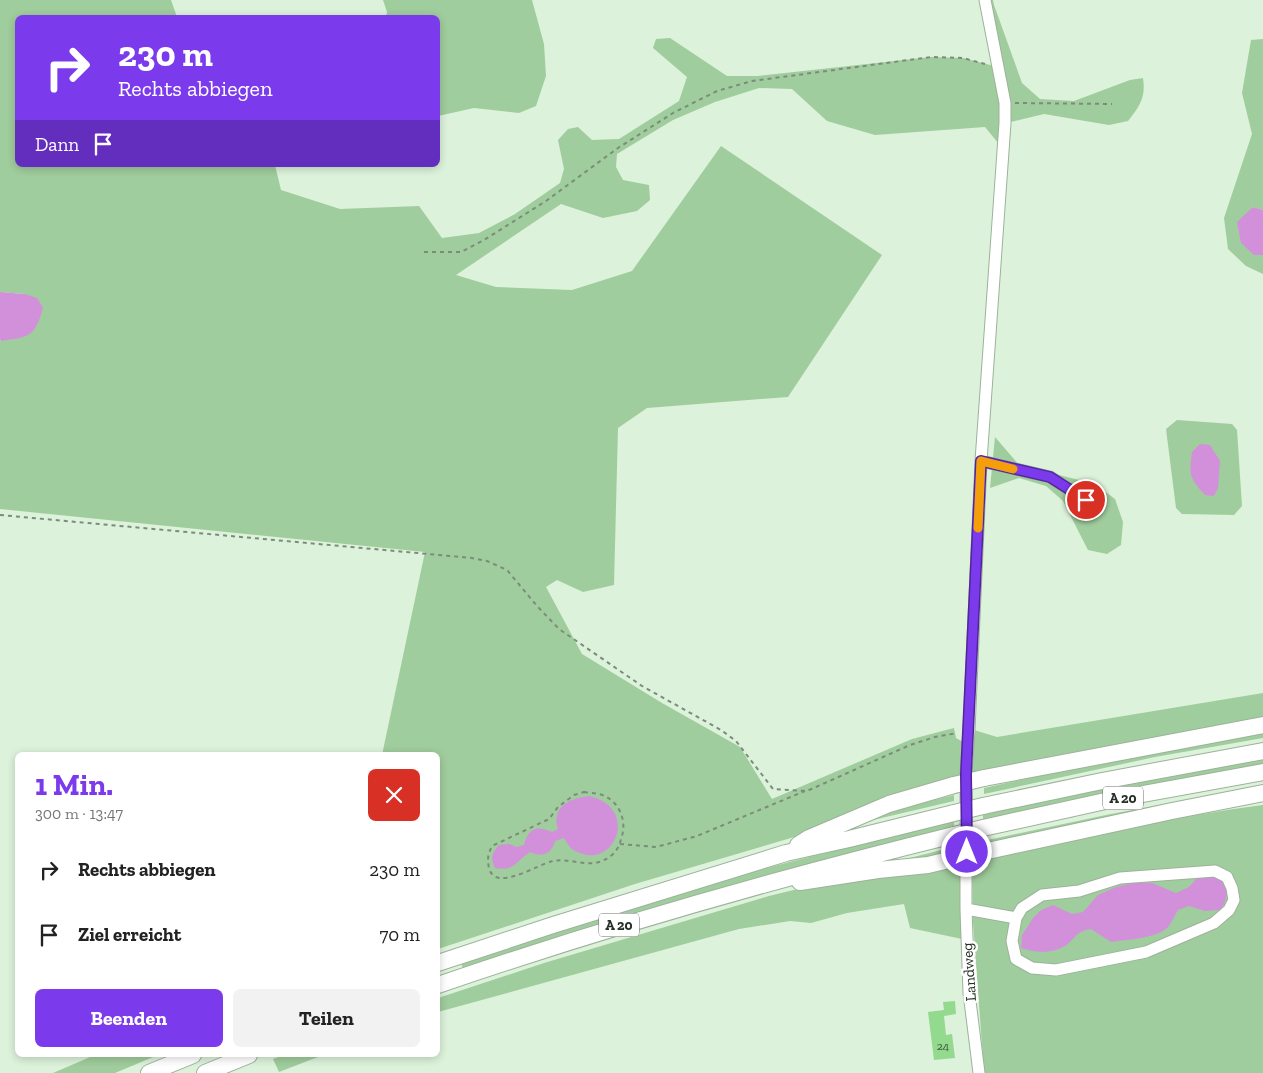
<!DOCTYPE html>
<html lang="de">
<meta charset="utf-8">
<style>
body{margin:0;font-family:"Zilla Slab",serif;background:#f2f2f2;color:#222;height:100vh;display:flex;flex-direction:column;font-size:19px;white-space:nowrap}
*{box-sizing:border-box;margin:0}
p{font-size:16px;color:#767676}
.icon{flex:none;width:28px;height:28px;fill:none;stroke:currentColor;stroke-width:2;stroke-linecap:round;stroke-linejoin:round}
.map{position:relative;flex:1;overflow:hidden}
.panel{position:absolute;left:15px;top:752px;width:425px;height:305px;display:flex;flex-direction:column;background:#fff;border-radius:8px;box-shadow:0 2px 8px #0003}
.panel>*{flex:none}
.banner{position:absolute;left:15px;top:15px;width:425px;height:152px;border-radius:8px;box-shadow:0 2px 8px #0003;background:#7c3aed;color:#fff;overflow:hidden}
.pin{position:absolute;display:grid;place-items:center;width:42px;height:42px;color:#fff;margin:-21px;border:2px solid #fff;border-radius:50%;box-shadow:0 1px 5px #0007}
.me{position:absolute;width:55px;margin:-28px;rotate:0deg;stroke-linejoin:round;filter:drop-shadow(0 0 4px #0008)}
.turn{display:flex;align-items:center;gap:18px;height:105px;padding:0 20px;font-size:22px}
.turn .icon{width:65px;height:65px;stroke-width:2.5}
.turn b{display:block;font-size:35px;line-height:42px}
.then{display:flex;align-items:center;height:48px;padding:0 20px;background:#0003;gap:10px;font-size:19px}
.round{display:grid;place-items:center;flex:none;width:52px;height:52px;border-radius:8px;background:#f2f2f2}
.summary{display:flex;align-items:center;justify-content:space-between;height:85px;padding:0 20px}
h1{font-size:30px;font-weight:700;line-height:38px;color:#7c3aed}
.action{display:flex;gap:10px;margin-top:auto;padding:10px 20px}
.action a{flex:1;height:58px;border-radius:8px;background:#7c3aed;color:#fff;font-size:20px;font-weight:700;line-height:58px;text-align:center}
.action a+a{background:#f2f2f2;color:#222}
ul{padding:0;list-style:none}
li{display:flex;align-items:center;gap:15px;height:65px;padding:0 20px}
li div{flex:1}
li b{display:block;font-size:19px}
li em{font-style:normal}
.map>svg:first-child{display:block}
</style>
<div class="map">
<svg width="1263" height="1073" viewBox="0 0 1263 1073">
<rect width="100%" height="100%" fill="#dcf2da"/>
<path fill="#a0cd9d" d="M0,0H171L177,17L18,18V165H275L281,190L340,209L419,206L442,238L479,233L515,214L560,183L564,169L558,140L568,129L578,127L592,140L619,139L679,101L687,77L653,48L656,39L670,38L727,76H757L931,57L963,58L998,67L985,0H993L994,5L1022,83L1040,99L1074,101L1130,80L1143,78C1146,97 1140,106 1128,121L1109,125L1044,114L1006,123L1003,149L985,127L875,135L827,121L792,89L759,88L715,102L673,120L617,154L616,167L623,180L649,185L650,200L637,211L603,218L561,204L456,275L496,287L572,290L632,271L721,146L882,255L788,397L647,408L618,428L614,585L583,592L557,580L546,587L582,654L662,703L740,747L772,799L912,739L954,728L956,738L963,742V777L801,835L635,884L438,949V755H382L425,552L0,509V339L1,341L25,294L0,292Z
M383,0H532L544,44L546,76L536,106L519,113L474,108L438,116V18L386,17L387,12Z
M1263,39V210L1252,207L1254,255H1263V274L1246,266L1228,249L1224,218L1252,134L1242,93L1251,40Z
M1177,420L1232,424L1237,430L1242,506L1234,515L1182,514L1176,508L1166,429Z
M995,437L1019,465L1095,484L1115,499L1123,522L1121,545L1107,554L1088,550L1063,501L1046,486L1019,478L990,488Z
M1263,693V721L972,775L974,730L997,737Z
M1263,732V738L1155,757L984,794V788L1047,774Z
M1263,758V766L983,821V813L1104,788Z
M1263,785L983,846V841L1106,815Z
M954,795V801L873,820V819L907,807Z
M1263,805V1073H984L973,922L972,865L983,862V859C1076,839 1169,817 1263,805Z
M954,820V828L463,970L461,962L656,899L774,866Z
M953,847V853L894,862Z
M953,866V869L963,867L962,939L910,928L904,904L847,913L811,923L790,921L739,929L438,1012V998L544,963L769,896L810,886L901,876Z
M95,1055H158L115,1073H53Z
M284,1055H323L279,1072L273,1059Z"/>
<path fill="#d290da" d="M1253,207L1263,210V255H1254L1241,243L1237,222Z
M0,292L25,294L37,298L43,308C35,337 29,337 1,341L0,339Z
M1200,444L1210,445L1220,461L1218,488L1214,496L1205,495C1189,478 1189,475 1192,452Z
M589,796C639,807 616,868 580,853C576,851 572,850 570,847C568,845 566,841 564,838L555,841C552,854 542,858 530,852C516,861 514,872 495,868C490,858 492,853 499,845L509,844L517,847L524,845C528,828 537,825 552,832L558,829C551,807 570,798 589,796Z
M1214,875C1231,884 1229,895 1221,910L1205,911L1189,906L1178,910C1175,915 1172,922 1168,927C1158,938 1126,940 1111,942L1091,929C1074,932 1076,939 1065,946C1051,954 1036,953 1021,948L1022,935L1033,918L1041,910L1053,905L1072,914L1083,912L1098,895L1116,887L1133,883H1152L1176,893L1189,887L1199,876Z"/>
<path fill="#93d98e" d="M955,1001L956,1014L944,1016L946,1035L952,1034L955,1058L934,1060L928,1012L944,1010L943,1002Z"/>
<g fill="none" stroke-linecap="round" stroke-linejoin="round">
<g stroke="#9db29b" stroke-width="13">
<path id="minor" d="M981,461L1050,477L1086,500
M966,909L1016,918L1022,908L1042,895L1079,891L1120,878L1215,871L1227,877L1232,888L1234,900L1229,910L1214,923L1146,952L1056,970L1032,968L1016,959L1012,941L1016,918
M979,1073L969,993L966,909V774L969,730L981,461L1005,123V103L985,0"/>
</g>
<g stroke="#9db29b" stroke-width="18">
<path id="highway" d="M984,778L1263,725
M983,806L1102,781L1263,751
M983,828L1110,800L1263,772
M798,845L809,838L889,804L954,785
M983,852L1172,811L1263,793
M800,882L878,870L928,865L953,859
M438,963L553,925L786,853L849,839L954,813
M438,985C607,927 779,878 954,835
M149,1073L193,1055
M205,1073L249,1055"/>
</g>
<path stroke="#7c8c7b" stroke-width="2" stroke-dasharray="4 4" stroke-linecap="butt" d="M1015,103L1112,104
M424,252H461L484,240L546,201L618,148L673,113L717,91L752,81L931,57L963,58L985,64
M0,515L472,558L487,561L507,570L537,606L559,629L642,686L721,730L736,741L773,789L807,791L910,745L935,737L957,733
M584,792C589,793 594,793 599,794C619,799 628,821 621,839C620,845 616,852 612,855C591,872 574,857 553,861C538,864 495,893 489,868C487,859 488,854 492,846L549,819L558,807L574,795Z
M620,844L656,847L697,836L805,791"/>
<use href="#minor" stroke="#fff" stroke-width="11"/>
<use href="#highway" stroke="#fff" stroke-width="16"/>
<g stroke="#9db29b" stroke-width="18" stroke-linecap="butt">
<path id="highway-bridge" d="M954,785L984,778
M954,813L983,806
M954,835L983,828
M953,859L983,852"/>
</g>
<use href="#highway-bridge" stroke="#fff" stroke-width="16"/>
</g>
<g fill="none" stroke-linecap="round" stroke-linejoin="round">
<g stroke="#51269a" stroke-width="12">
<path id="route" d="M967,852L966,774L981,461L1050,477L1086,500"/>
</g>
<use href="#route" stroke="#7c3aed" stroke-width="9"/>
<path stroke="#f59e0b" stroke-width="9" d="M978,528L981,461L1013,469"/>
</g>
<g text-anchor="middle" stroke-width="5" stroke-linejoin="round" paint-order="stroke">
<g font-size="12" fill="#425a41">
<text x="943" y="1050">24</text>
</g>
<g fill="#fff" stroke="#686e68" stroke-width="1">
<rect x="1103" y="786.5" width="40" height="23" rx="4"/>
<rect x="599" y="913.5" width="40" height="23" rx="4"/>
</g>
<g font-size="14" font-weight="bold" fill="#273027">
<text x="1123" y="803">A 20</text>
<text x="619" y="930">A 20</text>
</g>
<g font-size="15" fill="#273027" stroke="#fff">
<text transform="translate(969 972) rotate(-94)" y="5">Landweg</text>
</g>
</g>
</svg>
<div class="pin" style="left:1086px;top:500px;background:#d93025"><svg class="icon" aria-label="arrive" viewBox="0 0 24 24"><path d="M6 21V4h12l-3 4 3 4H6"/></svg></div>
<svg class="me" style="left:967px;top:852px" viewBox="-20 -20 40 40"><circle r="17" fill="#7c3aed" stroke="#fff" stroke-width="3"/><path d="M0-11L8 9 0 5-8 9z" fill="#fff"/></svg>
<div class="banner">
<div class="turn"><svg class="icon" aria-label="right" viewBox="0 0 24 24"><path d="M7 20v-9h11M14 6l5 5-5 5"/></svg><div><b>230 m</b>Rechts abbiegen</div></div>
<div class="then">Dann<svg class="icon" aria-label="arrive" viewBox="0 0 24 24"><path d="M6 21V4h12l-3 4 3 4H6"/></svg></div>
</div>
<section class="panel">
<div class="summary"><div><h1>1 Min.</h1><p>300 m · 13:47</p></div><a class="round" style="background:#d93025;color:#fff"><svg class="icon" aria-label="close" viewBox="0 0 24 24"><path d="M6 6l12 12M18 6L6 18"/></svg></a></div>
<ul>
<li><svg class="icon" aria-label="right" viewBox="0 0 24 24"><path d="M7 20v-9h11M14 6l5 5-5 5"/></svg><div><b>Rechts abbiegen</b></div><em>230 m</em></li>
<li><svg class="icon" aria-label="arrive" viewBox="0 0 24 24"><path d="M6 21V4h12l-3 4 3 4H6"/></svg><div><b>Ziel erreicht</b></div><em>70 m</em></li>
</ul>
<div class="action"><a>Beenden</a><a>Teilen</a></div>
</section>
</div>
